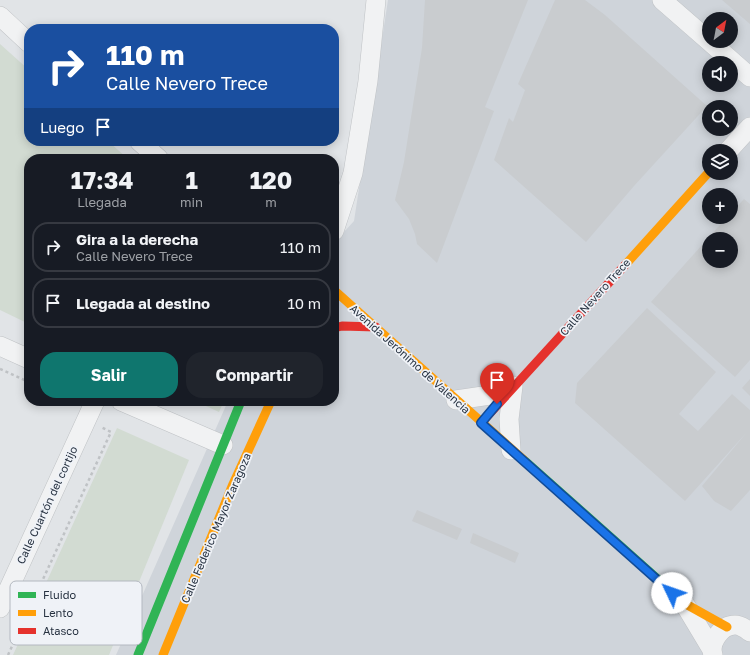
<!DOCTYPE html>
<html lang="es">
<meta charset="utf-8">
<style>
body{margin:0;font-family:"Golos Text",sans-serif;background:#20242c;color:#f1f3f6;height:100vh;display:flex;flex-direction:column;font-size:15px;white-space:nowrap}
*{box-sizing:border-box;margin:0}
p{font-size:13px;color:#9ea1a6}
.icon{flex:none;width:22px;height:22px;fill:none;stroke:currentColor;stroke-width:2;stroke-linecap:round;stroke-linejoin:round}
.map{position:relative;flex:1;overflow:hidden}
.sheet{position:absolute;left:24px;top:154px;width:315px;height:252px;display:flex;flex-direction:column;background:#171b24;border-radius:16px;box-shadow:0 2px 10px #0003}
.sheet>*{flex:none}
.hud{position:absolute;left:24px;top:24px;width:315px;height:122px;border-radius:16px;box-shadow:0 2px 10px #0003;background:#1a4fa0;color:#fff;overflow:hidden}
.needle{width:26px;rotate:32deg}
.controls{position:absolute;left:702px;top:12px;display:grid;gap:8px}
.controls a{display:grid;place-items:center;width:36px;height:36px;border-radius:50%;background:#171b24;box-shadow:0 2px 10px #0003;font-size:20px}
.pin{position:absolute;display:grid;place-items:center;width:34px;height:34px;color:#fff;margin:-41px -17px;border-radius:50% 50% 50% 0;rotate:-45deg;box-shadow:0 0 4px #0007}
.pin .icon{rotate:45deg}
.me{position:absolute;width:44px;margin:-22px;rotate:312deg;stroke-linejoin:round;filter:drop-shadow(0 0 3px #0008)}
.turn{display:flex;align-items:center;gap:14px;height:84px;padding:0 16px;font-size:18px}
.turn .icon{width:52px;height:52px;stroke-width:2.5}
.turn b{display:block;font-size:28px;line-height:34px}
.then{display:flex;align-items:center;height:38px;padding:0 16px;background:#0003;gap:8px;font-size:15px}
.eta{display:flex;justify-content:space-evenly;align-items:center;height:68px;text-align:center}
.eta b{font-size:24px;font-weight:700;line-height:28px}
.button{display:flex;gap:8px;margin-top:auto;padding:8px 16px}
.button a{flex:1;height:46px;border-radius:16px;background:#0f766e;color:#fff;font-size:16px;font-weight:700;line-height:46px;text-align:center}
.button a+a{background:#20242c;color:#f1f3f6}
ul{padding:0;list-style:none}
li{display:flex;align-items:center;gap:12px;height:50px;margin:0 8px 6px;padding:0 8px;border:2px solid #363941;border-radius:16px}
li div{flex:1}
li b{display:block;font-size:15px}
li em{font-style:normal}
.map>svg:first-child{display:block}
</style>
<div class="map">
<svg width="750" height="655" viewBox="0 0 750 655">
<rect width="100%" height="100%" fill="#e1e4e7"/>
<path fill="#cfd4da" fill-rule="evenodd" d="M388,0H750V655H116L228,401H334V243L354,221ZM709,19H731V41H709ZM709,63H731V85H709ZM709,107H731V129H709ZM709,151H731V173H709ZM709,195H731V217H709ZM709,239H731V261H709Z"/>
<path fill="#d2dbd2" d="M0,44L29,70V141H108L128,159H29V324L0,310Z
M195,401H224L219,412Z
M117,428L189,460L109,655H13Z"/>
<path fill="#c9cccf" fill-rule="evenodd" d="M425,0H528L485,107L494,111L437,263L417,244L415,234L409,219L395,200L404,162L422,48Z
M555,0H585L605,15L707,106L634,186L586,242L494,160L509,118L513,122L525,90L518,84Z
M722,0H750V24Z
M744,199L750,204V360L735,377L651,302L727,217H731V213ZM709,239H731V261H709Z
M647,308L716,372L679,414L698,431L732,394L750,410V490L731,511L714,501L702,486L747,432L685,501L575,403L577,383Z
M750,379V396L742,388Z
M417,510L462,529L457,540L412,521Z
M473,533L519,553L515,563L470,543Z"/>
<g fill="none" stroke-linecap="round" stroke-linejoin="round">
<g stroke="#bfc2c5" stroke-width="20">
<path id="street" d="M662,0L709,41
M0,16L29,43
M709,41L750,77
M139,141L159,159
M728,151L750,127
M334,231L353,173L368,81L376,0
M0,346L29,359
M456,400L497,394L513,386
M121,401L223,445
M511,450L509,419L513,386
M684,603L711,648
M0,608L95,401
M713,655C709,643 721,625 735,625C741,625 746,629 750,632"/>
</g>
<path stroke="#bfc2c5" stroke-width="2.5" stroke-dasharray="3 3" stroke-linecap="butt" d="M0,369L29,382
M8,655L111,432L101,427"/>
<use href="#street" stroke="#f1f2f3" stroke-width="19"/>
<path stroke="#30b455" stroke-width="9" d="M524,460L660,581
M138,655L241,401"/>
<path stroke="#ff9f0a" stroke-width="9" d="M626,264L709,172
M334,290L524,460
M660,581L684,603L727,627
M163,655L233,484L271,401"/>
<path stroke="#e5322d" stroke-width="9" d="M334,328L342,326L376,327
M481,423L626,264"/>
</g>
<g fill="none" stroke-linecap="round" stroke-linejoin="round">
<g stroke="#114b97" stroke-width="10">
<path id="route" d="M497,404L481,423L672,593"/>
</g>
<use href="#route" stroke="#1a73e8" stroke-width="7"/>
</g>
<g text-anchor="middle" stroke-width="3.5" stroke-linejoin="round" paint-order="stroke">
<g font-size="11" fill="#273241" stroke="#eff2f7">
<text transform="translate(595 297) rotate(-48)" y="4">Calle Nevero Trece</text>
<text transform="translate(410 359) rotate(42)" y="4">Avenida Jerónimo de Valencia</text>
<text transform="translate(47 505) rotate(-65)" y="4">Calle Cuartón del cortijo</text>
<text transform="translate(216 528) rotate(-67)" y="4">Calle Federico Mayor Zaragoza</text>
</g>
</g>
<rect x="10" y="581" width="132" height="64" rx="6" fill="#eff2f7" stroke="#b3b8c0" stroke-width="1"/>
<rect x="18" y="592" width="18" height="6" fill="#30b455"/>
<rect x="18" y="610" width="18" height="6" fill="#ff9f0a"/>
<rect x="18" y="628" width="18" height="6" fill="#e5322d"/>
<g font-size="11" fill="#273241">
<text x="43" y="599">Fluido</text>
<text x="43" y="617">Lento</text>
<text x="43" y="635">Atasco</text>
</g>
</svg>
<div class="controls">
<a><svg class="needle" viewBox="-14 -14 28 28"><path d="M0-13l5 13h-10z" fill="#e53935"/><path d="M0 13l5-13h-10z" fill="#9ea1a6"/></svg></a>
<a><svg class="icon" aria-label="sound" viewBox="0 0 24 24"><path d="M4 9h4l5-4v14l-5-4H4zM17 9q2 3 0 6"/></svg></a>
<a><svg class="icon" aria-label="search" viewBox="0 0 24 24"><circle cx="10" cy="10" r="6"/><path d="M15 15l6 6"/></svg></a>
<a><svg class="icon" aria-label="layers" viewBox="0 0 24 24"><path d="M12 4l9 5-9 5-9-5zM3 14l9 5 9-5"/></svg></a>
<a>+</a>
<a>−</a>
</div>
<div class="pin" style="left:497px;top:404px;background:#d93025"><svg class="icon" aria-label="arrive" viewBox="0 0 24 24"><path d="M6 21V4h12l-3 4 3 4H6"/></svg></div>
<svg class="me" style="left:672px;top:593px" viewBox="-20 -20 40 40"><circle r="19" fill="#fff"/><path d="M0-13L10 11 0 6-10 11z" fill="#1a73e8"/></svg>
<div class="hud">
<div class="turn"><svg class="icon" aria-label="right" viewBox="0 0 24 24"><path d="M7 20v-9h11M14 6l5 5-5 5"/></svg><div><b>110 m</b>Calle Nevero Trece</div></div>
<div class="then">Luego<svg class="icon" aria-label="arrive" viewBox="0 0 24 24"><path d="M6 21V4h12l-3 4 3 4H6"/></svg></div>
</div>
<section class="sheet">
<div class="eta">
<div><b>17:34</b><p>Llegada</p></div>
<div><b>1</b><p>min</p></div>
<div><b>120</b><p>m</p></div>
</div>
<ul>
<li><svg class="icon" aria-label="right" viewBox="0 0 24 24"><path d="M7 20v-9h11M14 6l5 5-5 5"/></svg><div><b>Gira a la derecha</b><p>Calle Nevero Trece</p></div><em>110 m</em></li>
<li><svg class="icon" aria-label="arrive" viewBox="0 0 24 24"><path d="M6 21V4h12l-3 4 3 4H6"/></svg><div><b>Llegada al destino</b></div><em>10 m</em></li>
</ul>
<div class="button"><a>Salir</a><a>Compartir</a></div>
</section>
</div>
